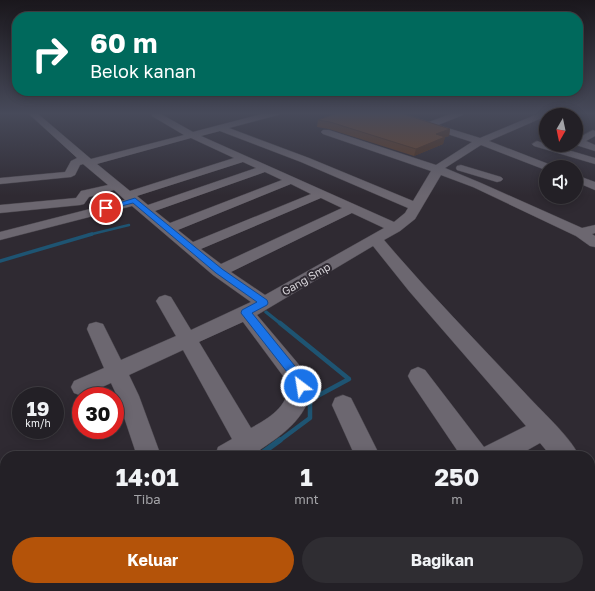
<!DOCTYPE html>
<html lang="id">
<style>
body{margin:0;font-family:"Golos Text",sans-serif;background:#2f2d32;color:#f1f3f6;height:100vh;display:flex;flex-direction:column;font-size:15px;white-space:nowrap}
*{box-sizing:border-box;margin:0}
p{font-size:13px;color:#a3a3a7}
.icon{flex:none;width:22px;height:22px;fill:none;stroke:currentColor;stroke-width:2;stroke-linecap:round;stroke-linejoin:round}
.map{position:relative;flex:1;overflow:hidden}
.details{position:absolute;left:0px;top:451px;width:595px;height:140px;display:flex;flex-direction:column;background:#232026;border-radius:16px 16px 0 0;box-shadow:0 2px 10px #0003,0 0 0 1px #403e43}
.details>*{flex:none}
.top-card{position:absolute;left:12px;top:12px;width:571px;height:84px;border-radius:16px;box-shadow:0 2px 10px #0003,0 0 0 1px #403e43;background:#00695c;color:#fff;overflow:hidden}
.needle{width:26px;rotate:189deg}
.fabs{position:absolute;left:539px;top:108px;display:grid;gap:8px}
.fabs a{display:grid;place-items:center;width:44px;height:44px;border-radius:50%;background:#232026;box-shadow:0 2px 10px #0003,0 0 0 1px #403e43;font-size:20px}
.speed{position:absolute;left:12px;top:387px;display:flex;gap:8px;font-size:20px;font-weight:700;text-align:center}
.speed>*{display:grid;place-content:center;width:52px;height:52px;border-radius:50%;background:#232026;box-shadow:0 2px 10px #0003,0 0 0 1px #403e43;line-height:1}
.speed small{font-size:10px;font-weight:400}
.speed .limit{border:6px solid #d22;background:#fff;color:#111}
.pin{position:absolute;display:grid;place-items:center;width:34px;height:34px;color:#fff;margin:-17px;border:2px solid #fff;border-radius:50%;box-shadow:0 1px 4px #0007}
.me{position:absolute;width:44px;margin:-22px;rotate:329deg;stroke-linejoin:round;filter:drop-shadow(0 0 3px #0008)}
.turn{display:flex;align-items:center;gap:14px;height:84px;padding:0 12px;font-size:18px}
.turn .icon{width:52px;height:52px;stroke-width:2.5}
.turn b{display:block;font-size:28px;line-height:34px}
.eta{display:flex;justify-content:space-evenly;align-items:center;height:68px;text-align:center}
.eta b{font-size:24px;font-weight:700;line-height:28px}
.action{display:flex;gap:8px;margin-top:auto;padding:8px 12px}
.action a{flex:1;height:46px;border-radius:24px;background:#b45309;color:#fff;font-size:16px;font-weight:700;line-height:46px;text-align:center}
.action a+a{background:#2f2d32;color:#f1f3f6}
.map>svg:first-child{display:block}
</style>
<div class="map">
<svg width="595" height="591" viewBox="0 0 595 591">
<rect width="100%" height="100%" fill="#2f2a32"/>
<path fill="#39313e" d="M595,540V591H515L523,586H590V543Z"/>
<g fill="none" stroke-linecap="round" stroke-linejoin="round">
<path stroke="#1e5472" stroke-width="2.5" d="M88,235L129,225"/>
<path stroke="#1e5472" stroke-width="3.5" d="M0,261L92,234
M266,312L281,324"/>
<path stroke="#1e5472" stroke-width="4.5" d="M279,441L310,418V400L349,379L280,323"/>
<path stroke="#1e5472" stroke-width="5.5" d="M258,456L280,440
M69,591L76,586"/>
<g stroke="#49454c" stroke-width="1">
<path id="minor" d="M28,113H37L91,159L184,135L152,116V113H159L193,132L266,113H279L278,115L229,128L309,158L413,201L431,171L323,134L321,132L323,130H329L436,165L472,142L389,115L388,113H400L429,122L453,113H464L463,115L438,125L480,138L540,113H551L550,115H546V116L489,141L551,165L552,167H546V170L543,169L481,145L445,168L481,183L582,228L595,225V233L592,234L595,236V247L590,246L576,236L473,187L441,175L415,219L400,231L384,240C429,293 477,342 524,392C539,409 571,437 579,456H551L540,443L517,456H461L411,382L408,376L411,370L418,367L425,370L484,447L526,426L409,291L373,246L257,315L306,373C321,403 290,430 267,445C262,448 255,454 249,456C240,458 224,456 215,456L218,447L232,439L183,350L129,375L139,396L161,456H137L117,396L111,383L82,396L74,393L71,387L74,381L104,368L87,329L89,324L96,322L103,324L121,360L176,336L156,301L159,297L165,295L171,297L191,330L251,302L213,275L132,206L0,240V232L125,200L114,190L89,197L84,204L80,205L0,213V205L76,198L81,191L108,185L83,164L80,165L75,175L71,177L0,184V178L65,172L71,161L77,158ZM220,131L301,162L408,208L405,213L394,222L201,136ZM191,138L234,158L130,191L97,164ZM243,162L256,168L148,205L137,196ZM265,172L282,180L170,223L155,211ZM291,184L311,194L193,242L178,230ZM321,198L342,208L221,264L201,249ZM352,213L384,228L265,295L231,272ZM243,322L289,384C288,407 269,418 251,428L199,342Z
M593,130L595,131V136L586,141L595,145V151L576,145V139Z
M537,141L546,144V145H551L595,158V164L534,146L532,144Z
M461,165L501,177L503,179L501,181L497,182L457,170L456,168L457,166Z
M576,175L595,182V190L576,182Z
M343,395L351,398L380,456H355L332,405L335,398Z
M590,469L595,471V501L590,499Z
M595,518V547L590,549V520Z
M404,586H435L437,591H406Z
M488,586H524L522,591H486Z"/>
</g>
<use href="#minor" fill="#6c6770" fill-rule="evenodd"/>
</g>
<path fill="#613b21" d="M318,120L450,129L449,136L445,137L443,144L414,156L329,129L317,127Z"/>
<path fill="#4f301b" d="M450,129L449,136L445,137L443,144L414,156L416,149L436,134Z"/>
<path fill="#714526" stroke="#4f301b" d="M337,113H400L450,129L436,134L445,137L416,149L330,122L318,120Z"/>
<linearGradient id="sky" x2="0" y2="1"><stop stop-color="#1a171c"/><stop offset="0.58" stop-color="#474a5a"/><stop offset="1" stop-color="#474a5a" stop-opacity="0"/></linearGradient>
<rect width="595" height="196" fill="url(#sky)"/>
<path fill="#1a73e8" stroke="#114b97" d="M135,198L222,269L267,300L268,303L267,305L252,313L303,376L307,386L305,389L301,391L297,389L294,381L241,313L242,310L257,302L216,273L133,203L106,210L103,208Z"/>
<g text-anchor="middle" stroke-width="4" stroke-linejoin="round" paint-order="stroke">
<g font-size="11" fill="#d8d5da" stroke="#2f2a32">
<text transform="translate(306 279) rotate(-30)" y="4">Gang Smp</text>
</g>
</g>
</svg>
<div class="fabs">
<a><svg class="needle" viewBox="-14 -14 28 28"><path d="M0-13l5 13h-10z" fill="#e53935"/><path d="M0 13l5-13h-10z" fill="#a3a3a7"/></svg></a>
<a><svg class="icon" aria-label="sound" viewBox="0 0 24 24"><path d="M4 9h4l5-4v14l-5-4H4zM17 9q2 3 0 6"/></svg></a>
</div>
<div class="speed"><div>19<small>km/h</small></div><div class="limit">30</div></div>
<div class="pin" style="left:106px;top:208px;background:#d93025"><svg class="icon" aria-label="arrive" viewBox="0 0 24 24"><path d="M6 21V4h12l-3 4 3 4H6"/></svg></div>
<svg class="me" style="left:301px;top:386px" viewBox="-20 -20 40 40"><circle r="17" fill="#1a73e8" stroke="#fff" stroke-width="3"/><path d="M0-11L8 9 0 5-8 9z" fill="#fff"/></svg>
<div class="top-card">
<div class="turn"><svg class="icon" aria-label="right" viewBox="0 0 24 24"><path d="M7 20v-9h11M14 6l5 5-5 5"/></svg><div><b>60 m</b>Belok kanan</div></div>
</div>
<section class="details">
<div class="eta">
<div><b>14:01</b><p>Tiba</p></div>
<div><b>1</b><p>mnt</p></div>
<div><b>250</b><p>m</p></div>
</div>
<div class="action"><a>Keluar</a><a>Bagikan</a></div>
</section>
</div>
